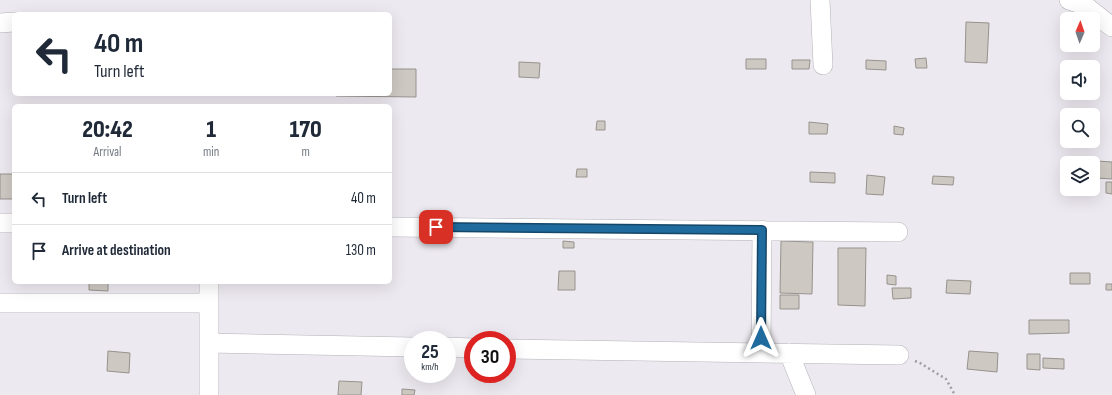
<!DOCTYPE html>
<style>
body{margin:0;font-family:"Sofia Sans Condensed",sans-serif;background:#f6f6f7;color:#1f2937;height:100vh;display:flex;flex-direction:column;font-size:15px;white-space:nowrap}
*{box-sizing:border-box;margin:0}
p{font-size:13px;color:#747a83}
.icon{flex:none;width:22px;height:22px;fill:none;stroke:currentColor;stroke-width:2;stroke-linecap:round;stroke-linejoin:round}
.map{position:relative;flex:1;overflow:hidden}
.panel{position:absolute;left:12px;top:104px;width:380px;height:180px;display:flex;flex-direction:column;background:#fff;border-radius:6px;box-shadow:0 4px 16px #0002}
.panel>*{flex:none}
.top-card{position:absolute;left:12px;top:12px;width:380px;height:84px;border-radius:6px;box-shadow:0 4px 16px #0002;background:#fff;color:#1f2937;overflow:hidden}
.needle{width:26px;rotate:2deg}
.controls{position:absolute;left:1060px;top:12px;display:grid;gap:8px}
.controls a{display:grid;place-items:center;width:40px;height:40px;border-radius:6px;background:#fff;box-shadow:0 4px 16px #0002;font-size:20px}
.speed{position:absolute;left:404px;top:331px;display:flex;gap:8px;font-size:20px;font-weight:700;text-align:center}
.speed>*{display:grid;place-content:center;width:52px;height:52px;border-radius:50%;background:#fff;box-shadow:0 4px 16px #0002;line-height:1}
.speed small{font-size:10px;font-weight:400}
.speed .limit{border:6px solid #d22;background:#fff;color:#111}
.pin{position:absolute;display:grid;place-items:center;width:34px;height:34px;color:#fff;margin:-17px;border-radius:8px;box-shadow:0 2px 6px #0006}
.me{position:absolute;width:44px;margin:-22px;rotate:0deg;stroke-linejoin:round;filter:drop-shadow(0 0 3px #0008)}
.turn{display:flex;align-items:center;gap:14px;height:84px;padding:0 16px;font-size:18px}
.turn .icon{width:52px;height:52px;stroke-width:2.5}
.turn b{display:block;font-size:28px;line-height:34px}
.eta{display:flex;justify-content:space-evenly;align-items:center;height:68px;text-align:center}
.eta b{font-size:24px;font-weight:800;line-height:28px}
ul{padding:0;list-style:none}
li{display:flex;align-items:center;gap:12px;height:52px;padding:0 16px;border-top:1px solid #e0e1e3}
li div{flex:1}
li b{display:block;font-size:15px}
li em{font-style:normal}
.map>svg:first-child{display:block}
</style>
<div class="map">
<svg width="1112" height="395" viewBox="0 0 1112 395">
<rect width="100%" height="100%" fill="#ede9f0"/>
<path fill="#cdc8c2" stroke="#97928c" d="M966,22L989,23L987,63L965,62Z
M926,58L927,68H916L915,59Z
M746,59H766V69H746Z
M792,60H810L809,69H792Z
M866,60L886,61V70L866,69Z
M519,62L540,63L539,78L519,77Z
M390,69H416V97L336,96L337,94H390Z
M597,121H605V130H596Z
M809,122L828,124L827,134H809Z
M894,126L904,128L903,135L894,134Z
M1097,161L1112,162V179L1096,178Z
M577,169H587V177H576Z
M810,172L835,173V183L810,182Z
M0,174H14V199H0Z
M867,175L885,177L883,195L866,194Z
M933,176L954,177L953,185L932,184Z
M1106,182H1112V194L1106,193Z
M563,241L574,242V248H563Z
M781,241L813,242L812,294L780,293Z
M838,248H866L865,306L838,305Z
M559,271H575V290H558Z
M1070,273H1090V284H1070Z
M887,275L896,276V285L887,284Z
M947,280L971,281L970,294L946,293Z
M89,282H108V291L89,290Z
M1106,284H1112V290H1106Z
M892,288H911V298L893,299Z
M780,295H799V309H780Z
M1029,320H1069V333L1029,334Z
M108,351L130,353L129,373L107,371Z
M969,351L998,353L997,372L967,369Z
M1027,354H1040V370L1027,369Z
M1043,358L1064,359V369L1043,368Z
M339,381L362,382L361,395H338Z
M402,389L415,390L414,395H402Z"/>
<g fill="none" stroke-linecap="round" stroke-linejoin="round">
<g stroke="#b4b1b7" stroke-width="20">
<path id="street" d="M820,0L823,65
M1069,0L1084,5L1112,27
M0,23L14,22
M0,223H14
M390,227L898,232
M0,303H209
M209,343L413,347
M447,347L473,348
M507,349L899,355
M761,353L762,230
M789,353L806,395
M209,395V282"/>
</g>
<path stroke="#a19ea3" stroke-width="2.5" stroke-dasharray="2 3" stroke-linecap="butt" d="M915,361L920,363L946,379L955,395"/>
<use href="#street" stroke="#fff" stroke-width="19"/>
</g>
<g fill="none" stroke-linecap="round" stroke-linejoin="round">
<g stroke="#154667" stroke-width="10">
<path id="route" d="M436,227L762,230L761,338"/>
</g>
<use href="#route" stroke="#206b9e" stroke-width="7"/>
</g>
</svg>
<div class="controls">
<a><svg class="needle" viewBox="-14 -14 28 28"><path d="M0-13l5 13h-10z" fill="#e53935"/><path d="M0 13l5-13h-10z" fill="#747a83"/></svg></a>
<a><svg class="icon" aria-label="sound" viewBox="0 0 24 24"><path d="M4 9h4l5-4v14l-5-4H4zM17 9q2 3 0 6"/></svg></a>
<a><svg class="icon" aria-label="search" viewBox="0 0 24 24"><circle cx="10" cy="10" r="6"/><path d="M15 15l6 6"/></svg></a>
<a><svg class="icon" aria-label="layers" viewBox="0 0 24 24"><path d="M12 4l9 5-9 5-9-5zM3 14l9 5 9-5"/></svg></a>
</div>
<div class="speed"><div>25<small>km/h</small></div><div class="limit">30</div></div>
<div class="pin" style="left:436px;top:227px;background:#d93025"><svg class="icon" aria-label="arrive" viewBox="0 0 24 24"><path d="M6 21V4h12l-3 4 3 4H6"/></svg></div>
<svg class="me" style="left:761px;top:338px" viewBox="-20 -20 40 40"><path d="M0-17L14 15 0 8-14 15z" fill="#206b9e" stroke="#fff" stroke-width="4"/></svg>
<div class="top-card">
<div class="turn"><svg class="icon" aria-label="left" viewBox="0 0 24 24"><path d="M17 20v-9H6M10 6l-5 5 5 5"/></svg><div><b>40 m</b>Turn left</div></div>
</div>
<section class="panel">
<div class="eta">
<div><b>20:42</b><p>Arrival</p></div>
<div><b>1</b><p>min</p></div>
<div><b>170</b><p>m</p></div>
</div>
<ul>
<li><svg class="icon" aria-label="left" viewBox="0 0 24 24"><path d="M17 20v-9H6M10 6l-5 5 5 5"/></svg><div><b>Turn left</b></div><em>40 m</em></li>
<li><svg class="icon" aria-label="arrive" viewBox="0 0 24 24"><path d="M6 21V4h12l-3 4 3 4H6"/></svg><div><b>Arrive at destination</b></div><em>130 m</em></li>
</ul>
</section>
</div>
